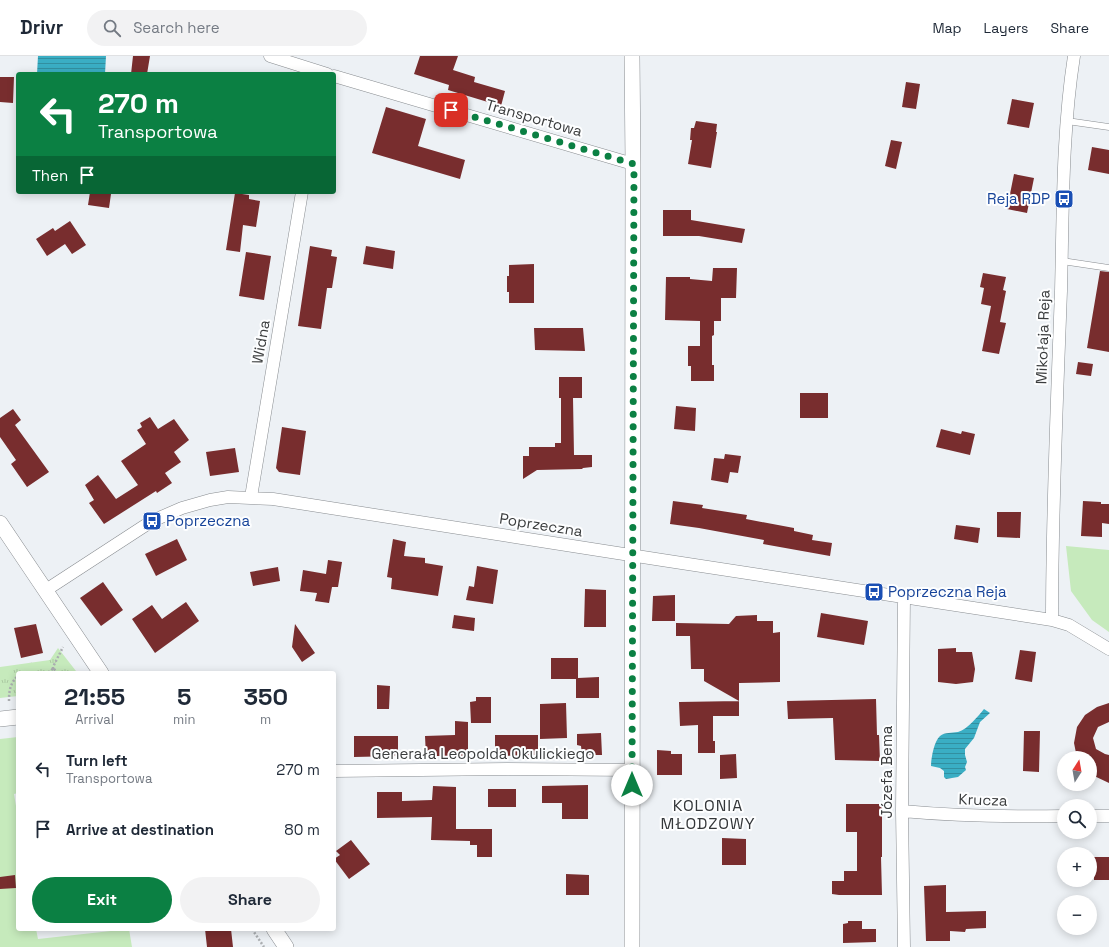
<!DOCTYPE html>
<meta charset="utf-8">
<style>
body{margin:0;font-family:"Space Grotesk",sans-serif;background:#f2f2f3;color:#1f2937;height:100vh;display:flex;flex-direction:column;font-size:15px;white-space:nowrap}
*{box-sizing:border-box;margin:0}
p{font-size:13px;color:#747a83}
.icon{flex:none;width:22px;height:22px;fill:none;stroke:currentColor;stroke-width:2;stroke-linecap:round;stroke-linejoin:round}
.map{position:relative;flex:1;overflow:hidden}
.panel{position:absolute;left:16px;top:615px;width:320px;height:260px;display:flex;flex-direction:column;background:#fff;border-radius:4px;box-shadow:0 2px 10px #0003}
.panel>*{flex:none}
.top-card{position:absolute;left:16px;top:16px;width:320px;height:122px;border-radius:4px;box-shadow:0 2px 10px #0003;background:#0b8043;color:#fff;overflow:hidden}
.needle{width:26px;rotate:11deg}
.controls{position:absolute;left:1057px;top:695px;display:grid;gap:8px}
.controls a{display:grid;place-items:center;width:40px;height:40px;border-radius:50%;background:#fff;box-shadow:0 2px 10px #0003;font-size:20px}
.pin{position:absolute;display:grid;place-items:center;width:34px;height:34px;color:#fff;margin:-17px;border-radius:8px;box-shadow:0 2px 6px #0006}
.me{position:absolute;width:44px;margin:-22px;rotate:0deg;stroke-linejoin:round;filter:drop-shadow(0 0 3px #0008)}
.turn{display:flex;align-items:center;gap:14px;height:84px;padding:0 16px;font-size:18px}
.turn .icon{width:52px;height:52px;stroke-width:2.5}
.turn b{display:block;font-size:28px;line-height:34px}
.then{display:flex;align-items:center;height:38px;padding:0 16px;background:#0003;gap:8px;font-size:15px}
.eta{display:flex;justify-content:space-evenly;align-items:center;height:68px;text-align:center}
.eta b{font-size:24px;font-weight:800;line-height:28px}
.button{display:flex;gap:8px;margin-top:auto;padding:8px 16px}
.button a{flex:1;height:46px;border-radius:24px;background:#0b8043;color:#fff;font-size:16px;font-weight:800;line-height:46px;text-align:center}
.button a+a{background:#f2f2f3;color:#1f2937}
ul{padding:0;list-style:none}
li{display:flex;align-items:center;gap:12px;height:60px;padding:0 16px}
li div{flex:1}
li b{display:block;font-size:15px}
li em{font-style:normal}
header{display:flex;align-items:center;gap:24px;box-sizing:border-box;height:56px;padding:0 20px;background:#fff;border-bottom:1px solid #e0e1e3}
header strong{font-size:19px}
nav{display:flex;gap:22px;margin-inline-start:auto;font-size:14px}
.search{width:280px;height:36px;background:#f2f2f3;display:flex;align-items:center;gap:10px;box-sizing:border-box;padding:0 14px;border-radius:22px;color:#747a83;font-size:15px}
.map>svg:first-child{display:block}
</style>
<header>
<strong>Drivr</strong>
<div class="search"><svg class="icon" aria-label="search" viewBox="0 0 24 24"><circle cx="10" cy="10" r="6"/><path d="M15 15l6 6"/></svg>Search here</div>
<nav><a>Map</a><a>Layers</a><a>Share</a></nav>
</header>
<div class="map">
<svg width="1109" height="891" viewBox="0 0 1109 891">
<defs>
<pattern id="park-tufts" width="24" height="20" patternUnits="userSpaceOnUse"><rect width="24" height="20" fill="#c6eabc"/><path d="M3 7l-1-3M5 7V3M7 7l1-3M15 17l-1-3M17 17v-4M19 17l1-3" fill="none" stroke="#abcaa2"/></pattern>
<pattern id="water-rules" width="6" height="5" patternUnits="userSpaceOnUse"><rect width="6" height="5" fill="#3aaec4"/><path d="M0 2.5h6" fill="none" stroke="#328fa0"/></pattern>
</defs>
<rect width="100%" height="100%" fill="#edf1f5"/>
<path fill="#c6eabc" d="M1066,490L1109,494V576L1092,564L1071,535Z
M18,681V737L14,738L18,762V873H36L38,883L129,873L132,891H0V683Z"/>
<path fill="url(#park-tufts)" d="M58,592L76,615L75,617H18V640L0,642V611L50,604Z"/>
<path fill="url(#water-rules)" d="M38,0H106L105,18H37Z
M984,653L990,657L980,666L974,682L965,693V699L967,706L965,711L966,714L958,721L946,723L944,721V715L940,712L931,710C931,703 934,685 940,680C945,676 952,677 958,676C968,673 978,660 984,653Z"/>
<path fill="#782d2e" d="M133,0H150L147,18H131Z
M420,0H458L453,14L475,21L474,26L505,35L501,50L448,34L449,29L414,18Z
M0,21H14L13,47L0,46Z
M906,26L920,28L916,53L902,51Z
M1012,43L1034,47L1029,72L1007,68Z
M386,51L426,63L418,90L465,104L460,123L372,97Z
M696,65L717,68L716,76H717L711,112L688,108L692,84H690L691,72H694Z
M891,84L902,86L896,113L885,110Z
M1092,91L1109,94V118L1088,114Z
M1014,118L1034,122L1027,157L1007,153Z
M90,136L111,138L109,152L88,149Z
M235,137L249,139V143L260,145L256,171L243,169L240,196L226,194Z
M663,154H691V164L745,173L742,187L699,180H663Z
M70,165L86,189L72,198L65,188L47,200L36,183L53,172L55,175Z
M310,190L332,194L331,200L337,201L332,232H327L321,273L298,270Z
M366,190L395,195L393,213L363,208Z
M246,196L271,200L264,244L239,240Z
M534,208V247H509V236H507V220H509V209Z
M713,212H737L736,242H721V265H714V279L712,280V309H714V325H691V310H688V290H700V265L665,264L666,221H690V223L712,225Z
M1100,215L1109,216V296L1087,292Z
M983,217L1006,221L1003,234L1006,235L1000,266L1006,267L999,298L982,295L991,250L981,248L984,232L980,231Z
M534,272H583L585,295L535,294Z
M1078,306L1093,308L1091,320L1076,318Z
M559,321H582V342H573L574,399H592V411L583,412L582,413L537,414L523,423V400H529V391H555V387H561V342H559Z
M800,337H828V362H800Z
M676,350L696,352L695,375L674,373Z
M13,353L21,364L15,369L49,416L27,431L11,408L16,404L0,381V362Z
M150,361L158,373L174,363L189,384L174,396L181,406L165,417L172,427L157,437L156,435L104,468L89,447L94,444L85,429L98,419L116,443L138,429L121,405L146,388L137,374L142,371L140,367Z
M282,371L306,375L300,419L279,416L276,412Z
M941,373L961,378L962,375L975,378L970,399L936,391Z
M235,392L239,416L210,420L206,396Z
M725,398L741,400L738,417L730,416L728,427L711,424L714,402L724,403Z
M673,445L703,449L702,452L747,459L746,463L794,472V475L813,479L812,484L832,487L830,500L763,488L764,484L699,472L670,468Z
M1083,445L1101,446V448H1109V468L1102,467V481L1081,480Z
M997,456H1021L1020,482L997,481Z
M956,469L980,472L978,487L954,483Z
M177,483L187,504L156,520L145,498Z
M393,483L406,486L404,500L425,502V507L443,510L438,540L391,533L392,522L387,521Z
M328,504L342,506L338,531H332L329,547L315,545L317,537L300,535L303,514L326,518Z
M477,510L498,514L493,548L466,544L469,530L474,531Z
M278,511L280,525L253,530L250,516Z
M103,526L123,554L101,570L80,542Z
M585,533L606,534V571H584Z
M675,539V565H652L653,540Z
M186,546L199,565L155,597L132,563L152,549L162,563Z
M821,557L868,565L864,589L817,581Z
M454,559L475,562L474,575L452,572Z
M757,559V565H773V577L780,576V626L739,627V660H713V685H715V697H698V669L680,670L679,646L739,645L704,625V613H691L690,580H676V567L729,568L736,560Z
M36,568L43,597L21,602L14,572Z
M295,568L315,597L302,606L292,591Z
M956,592V596H972L975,613L973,626L956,628L938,626V593Z
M1020,594L1036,596L1032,626L1015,623Z
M551,602H578V622L599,621V642H576V623H551Z
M377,629L390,630L389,653H377Z
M476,641H491V667H471L470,646L476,645Z
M876,643L877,679H879L880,705L835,704L833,662L788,663L787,645Z
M566,647L567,682L540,683V648Z
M1109,647V666L1098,671L1093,682L1096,693L1105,698L1109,699V727L1090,718V702H1077L1074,687L1077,671L1085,659L1097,651Z
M455,665L468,666V700H426L425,680L455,679Z
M1024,675H1040L1039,716L1023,715Z
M601,677L602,699H582L581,690L577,689V678Z
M495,679H538V699L495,700Z
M354,680H398V700L354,701Z
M657,694L671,695V698H682V719H657Z
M736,698L737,722L720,723V699Z
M588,729V763H562V747H542V730Z
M433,730L456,731V773H492V801H477V789H470V785L431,784L432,761L377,762V736H402V745L432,744Z
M488,733H516V751H488Z
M846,748H882V801H881L882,839H839L832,838V825H844V815H857V776H846Z
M722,782L746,783V809H722Z
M351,784L370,808L349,823L334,803L340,799L336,795Z
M1090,801H1109V824H1094V816H1090Z
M566,818L589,819V839H566Z
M15,819L16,832L0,833V821Z
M946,829V856L986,855V872L966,873L965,876L950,875V885H926L924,830Z
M848,865H862V873H876V886L843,887V868L848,867Z
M205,873H231L233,891H207Z"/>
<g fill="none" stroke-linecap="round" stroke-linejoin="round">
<g stroke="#888c90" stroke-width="7">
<path id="service" d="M1067,65L1109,71
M1062,205L1109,212"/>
</g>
<g stroke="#888c90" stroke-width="13">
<path id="minor" d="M270,0L327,18
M334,20L633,108
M251,441L302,136
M46,534L152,465L182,452L210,444L228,441L273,443L662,504L1052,564L1069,569L1109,593
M904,541L902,755L904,891
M1052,564C1052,454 1057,344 1061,235C1063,157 1062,77 1074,0
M334,715L507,713L632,714
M902,755C956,760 1010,761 1064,760
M1090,760H1109"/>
</g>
<g stroke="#888c90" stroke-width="16">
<path id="tertiary" d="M632,0L633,108L632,891
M0,467L101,617
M0,663L18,661
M274,873L286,891"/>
</g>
<path stroke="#abaeb1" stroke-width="2.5" stroke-dasharray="2 2" stroke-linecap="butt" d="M40,617C45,617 50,617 53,612L58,617
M53,617V611L63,591
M9,645C9,635 10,627 18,620
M252,873L264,891"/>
<use href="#service" stroke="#fff" stroke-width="6"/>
<use href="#minor" stroke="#fff" stroke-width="12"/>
<use href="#tertiary" stroke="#fff" stroke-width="15"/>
</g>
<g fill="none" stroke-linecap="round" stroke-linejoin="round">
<path stroke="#0b8043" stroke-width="7" stroke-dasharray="0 12.6" d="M451,54L634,108L632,729"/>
</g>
<defs>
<g id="bus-square" transform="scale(1)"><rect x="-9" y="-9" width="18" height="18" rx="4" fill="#1a4fb4" stroke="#fdfeff"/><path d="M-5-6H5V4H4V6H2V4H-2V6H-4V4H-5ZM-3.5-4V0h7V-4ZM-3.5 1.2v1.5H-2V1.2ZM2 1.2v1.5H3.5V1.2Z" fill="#fff"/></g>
</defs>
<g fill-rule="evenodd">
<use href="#bus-square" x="1064" y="143"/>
<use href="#bus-square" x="152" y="465"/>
<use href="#bus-square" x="874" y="536"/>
</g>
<g text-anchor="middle" stroke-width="4" stroke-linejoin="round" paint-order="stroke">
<g font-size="15" fill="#3a3c3d" stroke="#fdfeff">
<text transform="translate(534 62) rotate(16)" y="5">Transportowa</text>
<text transform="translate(1043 281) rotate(-88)" y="5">Mikołaja Reja</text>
<text transform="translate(261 286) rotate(-80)" y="5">Widna</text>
<text transform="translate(541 469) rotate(9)" y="5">Poprzeczna</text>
<text x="483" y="703">Generała Leopolda Okulickiego</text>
<text transform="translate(887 716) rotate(-90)" y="5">Józefa Bema</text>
<text transform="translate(983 744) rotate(2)" y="5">Krucza</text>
</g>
<g font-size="15" fill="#164399" stroke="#fdfeff" text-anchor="start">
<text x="1050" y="148" text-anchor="end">Reja RDP</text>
<text x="166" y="470">Poprzeczna</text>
<text x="888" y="541">Poprzeczna Reja</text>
</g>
<g font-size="16" letter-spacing="1" fill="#34373a" stroke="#fdfeff">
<text x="708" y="755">KOLONIA<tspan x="708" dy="18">MŁODZOWY</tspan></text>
</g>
</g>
</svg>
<div class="controls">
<a><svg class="needle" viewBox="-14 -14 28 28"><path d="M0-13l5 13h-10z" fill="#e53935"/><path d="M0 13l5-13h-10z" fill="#747a83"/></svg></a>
<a><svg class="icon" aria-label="search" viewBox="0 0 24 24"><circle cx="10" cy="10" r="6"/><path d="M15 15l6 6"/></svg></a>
<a>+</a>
<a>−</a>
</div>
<div class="pin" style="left:451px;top:54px;background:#d93025"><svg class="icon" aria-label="arrive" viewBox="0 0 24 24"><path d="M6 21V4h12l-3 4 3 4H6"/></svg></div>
<svg class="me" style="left:632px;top:729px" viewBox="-20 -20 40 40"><circle r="19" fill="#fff"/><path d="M0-13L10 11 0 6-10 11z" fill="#0b8043"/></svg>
<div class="top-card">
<div class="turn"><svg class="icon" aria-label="left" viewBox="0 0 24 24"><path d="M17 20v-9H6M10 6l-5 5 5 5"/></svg><div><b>270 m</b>Transportowa</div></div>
<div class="then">Then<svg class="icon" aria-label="arrive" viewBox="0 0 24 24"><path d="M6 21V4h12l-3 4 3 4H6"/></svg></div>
</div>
<section class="panel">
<div class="eta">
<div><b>21:55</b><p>Arrival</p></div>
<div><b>5</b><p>min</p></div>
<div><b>350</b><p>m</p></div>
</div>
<ul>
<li><svg class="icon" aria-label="left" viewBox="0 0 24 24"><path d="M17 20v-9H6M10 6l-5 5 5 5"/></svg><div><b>Turn left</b><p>Transportowa</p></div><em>270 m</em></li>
<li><svg class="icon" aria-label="arrive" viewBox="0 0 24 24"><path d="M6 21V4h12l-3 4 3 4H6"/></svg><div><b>Arrive at destination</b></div><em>80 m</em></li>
</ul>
<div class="button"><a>Exit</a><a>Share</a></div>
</section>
</div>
